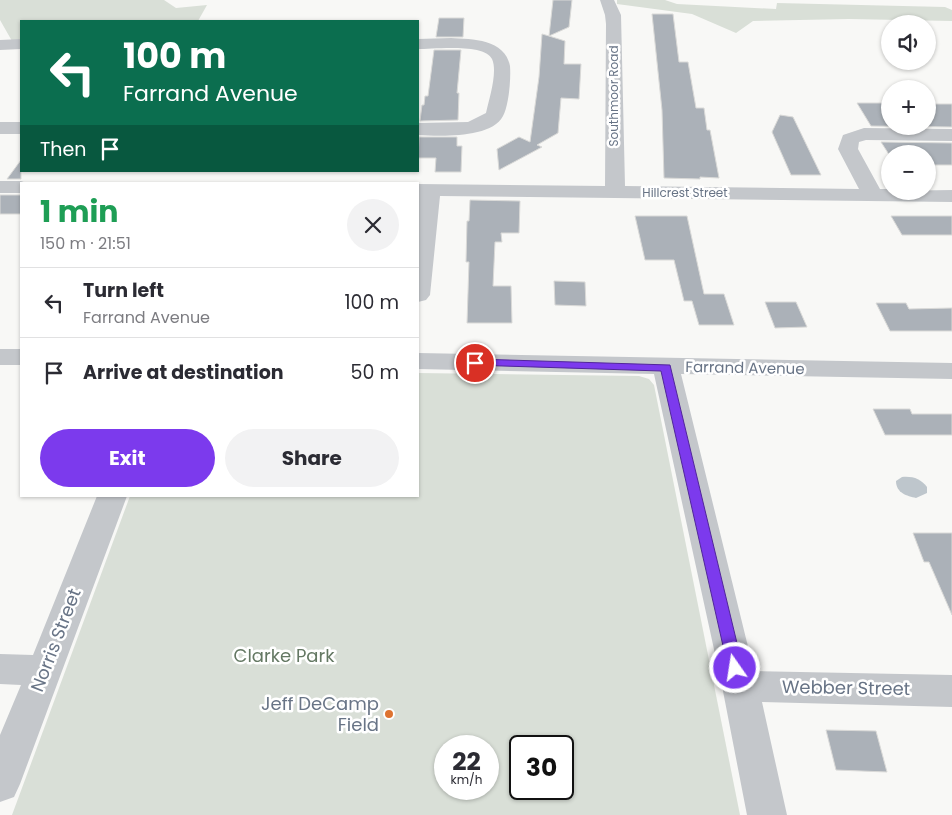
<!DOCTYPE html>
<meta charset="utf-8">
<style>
body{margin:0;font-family:Poppins,sans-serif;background:#f2f2f3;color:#2b2b33;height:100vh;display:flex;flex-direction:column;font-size:19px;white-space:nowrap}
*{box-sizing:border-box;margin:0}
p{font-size:16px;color:#7c7c81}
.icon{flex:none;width:28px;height:28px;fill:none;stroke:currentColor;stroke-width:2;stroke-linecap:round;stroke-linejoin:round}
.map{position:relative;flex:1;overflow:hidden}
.details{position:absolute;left:20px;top:182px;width:399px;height:315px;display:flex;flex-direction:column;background:#fff;border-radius:0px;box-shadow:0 1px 4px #0004}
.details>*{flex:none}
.hud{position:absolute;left:20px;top:20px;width:399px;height:152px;border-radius:0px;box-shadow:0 1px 4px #0004;background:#0b6e4f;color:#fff;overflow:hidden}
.buttons{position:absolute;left:881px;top:15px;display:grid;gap:10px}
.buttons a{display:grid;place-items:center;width:55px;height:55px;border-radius:50%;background:#fff;box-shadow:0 1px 4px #0004;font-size:25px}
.speed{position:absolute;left:434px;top:735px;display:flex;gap:10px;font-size:25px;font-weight:700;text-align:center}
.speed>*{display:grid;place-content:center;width:65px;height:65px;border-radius:50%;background:#fff;box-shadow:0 1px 4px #0004;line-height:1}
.speed small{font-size:12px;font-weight:400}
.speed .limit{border:2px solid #111;border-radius:8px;background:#fff;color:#111}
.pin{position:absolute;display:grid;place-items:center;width:42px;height:42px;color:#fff;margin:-21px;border:2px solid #fff;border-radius:50%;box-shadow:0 1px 5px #0007}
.me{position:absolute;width:55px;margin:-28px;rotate:347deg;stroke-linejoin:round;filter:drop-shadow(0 0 4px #0008)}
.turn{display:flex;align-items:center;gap:18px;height:105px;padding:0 20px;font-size:22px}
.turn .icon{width:65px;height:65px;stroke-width:2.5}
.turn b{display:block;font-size:35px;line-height:42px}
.then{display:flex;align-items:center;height:48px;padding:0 20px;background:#0003;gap:10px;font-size:19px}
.round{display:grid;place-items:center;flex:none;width:52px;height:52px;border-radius:26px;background:#f2f2f3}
.headline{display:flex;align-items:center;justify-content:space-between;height:85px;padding:0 20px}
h1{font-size:30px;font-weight:700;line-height:38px;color:#1e9e55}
.action{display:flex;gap:10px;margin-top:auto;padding:10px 20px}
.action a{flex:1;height:58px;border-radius:30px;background:#7c3aed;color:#fff;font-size:20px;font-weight:700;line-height:58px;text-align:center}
.action a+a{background:#f2f2f3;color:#2b2b33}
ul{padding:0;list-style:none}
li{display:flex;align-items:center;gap:15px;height:70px;padding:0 20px;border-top:1px solid #e1e1e2}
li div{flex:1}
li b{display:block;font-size:19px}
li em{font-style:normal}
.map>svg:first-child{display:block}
</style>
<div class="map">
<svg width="952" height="815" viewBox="0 0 952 815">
<rect width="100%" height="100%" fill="#f8f8f6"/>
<path fill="#d9dfd7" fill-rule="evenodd" d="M0,0H164L176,8L207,5L198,21H21V41H12L0,20Z
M617,0H665L677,4L776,9L777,3L945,7L952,10V21L849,19L753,21L736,33L692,14L617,4Z
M418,373L639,376L649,379L654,385L740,815H12L130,496H418ZM445,746H488V789H445ZM520,746H562V789H520Z"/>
<path fill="#bec6cc" d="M902,477C913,476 921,479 927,487V493L916,498C907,496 896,493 896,481Z"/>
<path fill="#abb1b8" stroke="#dadad8" d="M553,0H572L569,27L549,36L565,41L564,64H581L579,99L561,98L558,133L537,145L542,147L499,170L497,149L519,137L530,142L539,77L542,34L549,36Z
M652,14H673L679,62H688L696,108H704L707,130H710L719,178L700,177V179L664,178L662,110Z
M439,18H464L463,37H436Z
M434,50H461L457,93H459L458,120L420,121L422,105H424L425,96H428Z
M857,103H890V126H928V104H952V127L871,126Z
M780,115L793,117L821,175H791L772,132Z
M419,137H457V146H462L461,172H435L436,158H418Z
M881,142L952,143V165H928V154H890V156Z
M21,160V179H7Z
M0,195H21V214H0Z
M470,200L520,201L519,233H501L502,242H495L493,286H511L512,323H467L469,262H466L467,221H469Z
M635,216H687L704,294H724L734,325H699L692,301H684L674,260H645Z
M891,216H952V235H902Z
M554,281L585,282L586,306L555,305Z
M765,302H796L807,327L775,328Z
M876,303H906L909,309L952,308V331H890Z
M873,409H910L912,414H952V435H885Z
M913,533H952V615L929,562H924Z
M826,730L876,731L887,772L836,770Z"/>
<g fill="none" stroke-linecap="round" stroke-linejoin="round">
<path fill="#c4c7cb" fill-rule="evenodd" d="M600,0H614L621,15L625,186L859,189L838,149L843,135L864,128L952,129V141L866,140L859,142L858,149L880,189H890V191L952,190V202L440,196L430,295L426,300L418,302V184L605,186L606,24L605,15Z
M451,38C472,39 505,39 510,66C511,78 509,105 503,116C491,139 439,136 418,135V123L468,122L486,113C489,99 498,72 492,59C485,43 433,49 418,49V39Z
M21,39V49L0,50V40Z
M0,122H21V134H0Z
M0,181H21L29,184H21V193H0Z
M0,349H21V365H0Z
M418,353L952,363V379L681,374L754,671L952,675V707L762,702L787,815H747L722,686L654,374L418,369Z
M97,496H127L20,784L14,797L0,802V735L21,685L0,684V654L33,655Z"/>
</g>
<path fill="#7c3aed" stroke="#51269a" d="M475,359L670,365L743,668L740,672L735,674L730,672L728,668L661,371L471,365L469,363Z"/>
<circle fill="#de7330" stroke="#fff" stroke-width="2" cx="389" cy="714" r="5"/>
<g text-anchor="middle" stroke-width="5" stroke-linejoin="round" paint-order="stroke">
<g font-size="12" fill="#687486" stroke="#fff">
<text transform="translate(614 96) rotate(-90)" y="4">Southmoor Road</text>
<text x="685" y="197">Hillcrest Street</text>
</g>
<g font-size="15" fill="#687486" stroke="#fff">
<text transform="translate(745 368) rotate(1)" y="5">Farrand Avenue</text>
</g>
<g font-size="18" fill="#687486" stroke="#fff">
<text transform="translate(56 640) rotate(-69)" y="6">Norris Street</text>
<text transform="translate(846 688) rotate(1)" y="6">Webber Street</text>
</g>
<g font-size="18" fill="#647863" stroke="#fff">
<text x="284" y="662">Clarke Park</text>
</g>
<g font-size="18" fill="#687486" stroke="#fff" text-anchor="end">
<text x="379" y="710">Jeff DeCamp<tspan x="379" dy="21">Field</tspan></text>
</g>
</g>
</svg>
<div class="buttons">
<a><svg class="icon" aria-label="sound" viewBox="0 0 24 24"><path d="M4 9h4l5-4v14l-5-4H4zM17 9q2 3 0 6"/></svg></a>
<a>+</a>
<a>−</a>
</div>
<div class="speed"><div>22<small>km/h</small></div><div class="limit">30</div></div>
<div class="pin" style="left:475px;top:363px;background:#d93025"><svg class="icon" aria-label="arrive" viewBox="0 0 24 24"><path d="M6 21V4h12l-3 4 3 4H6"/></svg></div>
<svg class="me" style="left:735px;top:668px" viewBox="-20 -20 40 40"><circle r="17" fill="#7c3aed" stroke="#fff" stroke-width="3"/><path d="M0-11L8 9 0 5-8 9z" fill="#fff"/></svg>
<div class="hud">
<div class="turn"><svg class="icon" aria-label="left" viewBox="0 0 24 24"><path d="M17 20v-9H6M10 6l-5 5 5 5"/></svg><div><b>100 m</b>Farrand Avenue</div></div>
<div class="then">Then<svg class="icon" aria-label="arrive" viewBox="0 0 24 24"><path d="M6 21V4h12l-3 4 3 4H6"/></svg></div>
</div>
<section class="details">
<div class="headline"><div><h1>1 min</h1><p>150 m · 21:51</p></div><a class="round"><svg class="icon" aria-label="close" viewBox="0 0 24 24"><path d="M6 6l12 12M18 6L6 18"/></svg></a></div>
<ul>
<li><svg class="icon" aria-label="left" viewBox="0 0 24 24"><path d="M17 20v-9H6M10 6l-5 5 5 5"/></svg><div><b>Turn left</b><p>Farrand Avenue</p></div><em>100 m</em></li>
<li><svg class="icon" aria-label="arrive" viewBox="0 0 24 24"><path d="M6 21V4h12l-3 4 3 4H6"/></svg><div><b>Arrive at destination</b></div><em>50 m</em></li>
</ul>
<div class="action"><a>Exit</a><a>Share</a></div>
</section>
</div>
